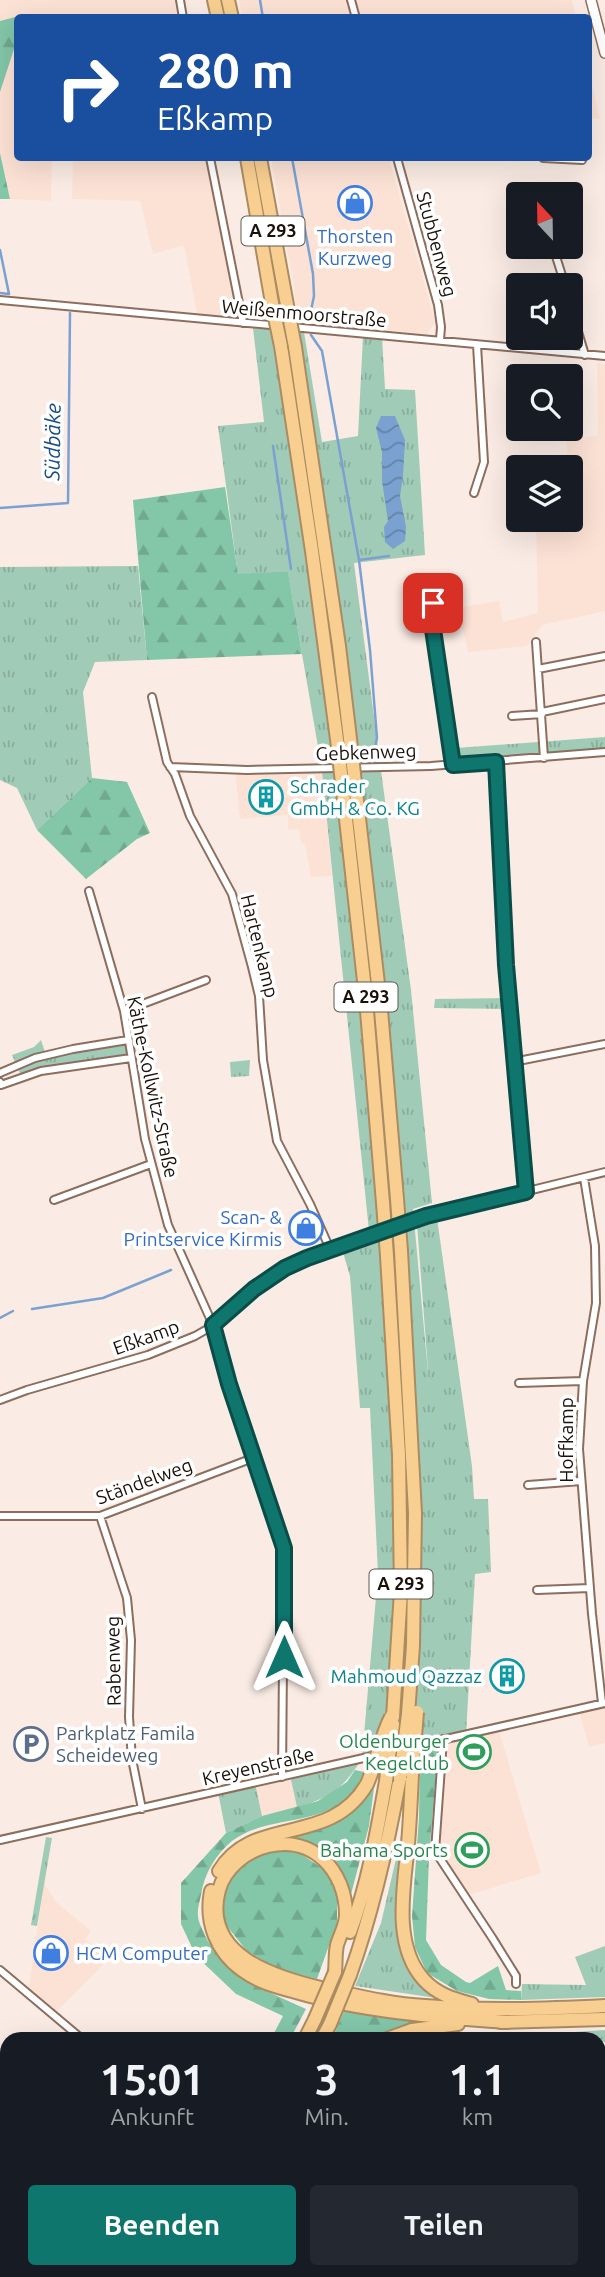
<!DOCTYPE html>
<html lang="de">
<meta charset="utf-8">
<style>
body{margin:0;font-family:Ubuntu,sans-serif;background:#242831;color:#f1f3f6;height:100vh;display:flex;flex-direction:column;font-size:26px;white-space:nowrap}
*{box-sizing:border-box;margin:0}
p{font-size:23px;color:#9ea1a6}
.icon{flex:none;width:38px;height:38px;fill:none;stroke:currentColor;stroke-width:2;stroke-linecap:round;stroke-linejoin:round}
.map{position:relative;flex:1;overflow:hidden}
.side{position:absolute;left:0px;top:2032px;width:606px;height:247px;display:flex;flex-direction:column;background:#171b24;border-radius:21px 21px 0 0;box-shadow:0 7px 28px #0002}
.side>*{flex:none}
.guide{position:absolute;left:14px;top:14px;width:578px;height:147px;border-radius:7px;box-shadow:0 7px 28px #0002;background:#1a4fa0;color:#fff;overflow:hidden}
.needle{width:46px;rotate:338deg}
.fabs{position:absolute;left:506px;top:182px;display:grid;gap:14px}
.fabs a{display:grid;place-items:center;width:77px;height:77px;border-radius:7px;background:#171b24;box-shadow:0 7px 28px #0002;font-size:35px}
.pin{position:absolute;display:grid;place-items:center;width:60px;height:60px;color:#fff;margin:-30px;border-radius:14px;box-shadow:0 4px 10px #0006}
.me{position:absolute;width:77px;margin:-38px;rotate:0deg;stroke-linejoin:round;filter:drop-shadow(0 0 5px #0008)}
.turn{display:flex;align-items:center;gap:24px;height:147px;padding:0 28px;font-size:32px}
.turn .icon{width:91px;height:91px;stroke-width:2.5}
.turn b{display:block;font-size:49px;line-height:60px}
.eta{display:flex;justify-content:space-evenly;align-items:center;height:119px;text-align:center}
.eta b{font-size:42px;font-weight:600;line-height:49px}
.action{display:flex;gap:14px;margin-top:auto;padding:14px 28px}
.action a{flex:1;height:80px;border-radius:7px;background:#0f766e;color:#fff;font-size:28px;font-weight:600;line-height:80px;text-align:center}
.action a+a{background:#242831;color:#f1f3f6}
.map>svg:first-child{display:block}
</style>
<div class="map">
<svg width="605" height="2277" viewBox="0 0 605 2277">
<defs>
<pattern id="grass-tufts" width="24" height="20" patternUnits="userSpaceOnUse" patternTransform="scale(1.75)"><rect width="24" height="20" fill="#a0cbb7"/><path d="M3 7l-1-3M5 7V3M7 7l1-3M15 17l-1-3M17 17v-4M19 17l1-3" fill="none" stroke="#89ad9c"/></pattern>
<pattern id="forest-firs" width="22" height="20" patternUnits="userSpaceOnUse" patternTransform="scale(1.75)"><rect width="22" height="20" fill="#83c6a8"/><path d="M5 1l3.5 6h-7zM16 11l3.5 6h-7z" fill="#71a98f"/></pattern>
<pattern id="garden-furrows" width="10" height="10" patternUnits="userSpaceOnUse" patternTransform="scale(1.75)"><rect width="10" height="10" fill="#a0cbb7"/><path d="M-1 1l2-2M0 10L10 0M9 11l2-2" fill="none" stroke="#89ad9c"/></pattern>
<pattern id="water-waves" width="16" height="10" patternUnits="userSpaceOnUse" patternTransform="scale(1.75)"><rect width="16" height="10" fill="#7aa1d0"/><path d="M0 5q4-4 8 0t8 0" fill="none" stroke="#6382a7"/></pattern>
</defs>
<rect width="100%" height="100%" fill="#faece4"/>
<path fill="#fce2d5" d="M0,0H180L184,17H25V14L0,21Z
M239,0H572L576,17H242Z
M17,40L18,158H52L51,201L10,199L0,153V92Z
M588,68L600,119L588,118Z
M73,158H210L232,294L231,311L222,316L197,313L184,245L153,254L140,201L72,199Z
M271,158H389L435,322L427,334L298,322L293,282Z
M597,363L605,364V611L542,625L527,646L468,652L458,608L499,601L503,622L538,613L536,520H570V467H569L566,441L598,435Z
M235,770L322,771L332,876L311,877L305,844L301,843L299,829L288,830V815L240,819Z
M605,1702V1743L589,1747L578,1708Z
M498,1727L541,1873L465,1896L435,1851L443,1739Z
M290,1775L297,1807L262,1816L255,1783Z
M44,1883L56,1902L91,1931L85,1939L110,1958L53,2015L28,1994Z"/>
<path fill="url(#grass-tufts)" d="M253,328L304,332L322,442L358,436L363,336L382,337L385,389L415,390L425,555L354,563L380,763L321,764L288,573L238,575L218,426L264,422Z
M138,566L147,660L95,662L83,692L92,778L37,830L17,788L0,780V567Z
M605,737V748L457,761L456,748Z
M381,771L411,990L432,1203L413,1209L429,1383L417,1224L437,1218L472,1466L474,1499H488L491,1572L475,1574L466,1735L362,1759C343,1788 331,1798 297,1807L290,1775L362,1758L378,1574L370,1408H360L350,1276L342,1249L368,1240L369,1231L322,772Z
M509,998V1009L434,1008L435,999Z
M41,1040L46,1055L128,1040L131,1058L22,1078L12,1055L34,1047Z
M250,1060L249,1076L231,1077L230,1062Z
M255,1783L262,1816L226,1833L218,1792Z
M406,1816L402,1942L443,1999L355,1986L381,1923Z
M46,1837L52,1838L37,1926L31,1925Z
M605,1946V1997L521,2000L522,1984L586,1985L575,1957Z
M605,2030V2042L599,2043L598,2039H576L574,2032Z"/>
<path fill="url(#forest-firs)" d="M26,14L25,17L18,18L17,40L0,92V21Z
M0,153L10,199H0Z
M225,487L238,574L288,572L302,654L147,660L133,500Z
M92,778L127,782L150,833L137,839L86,879L37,830Z
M438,1749L429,1857L426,1940L441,1965L466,1982L470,1983L498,1966L506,1990L521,1991V2000L489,1999L457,1991L427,1973L415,1947L412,1916L419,1818L420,1753Z
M355,1770L364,1772C361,1778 358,1785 354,1791C324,1828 267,1814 232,1841C216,1854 204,1874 201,1895C200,1901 197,1909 198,1916C198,1921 201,1926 203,1931C222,1976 264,1990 306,2009L290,2039H271L283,2016L236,1994L196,1956L181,1924V1883L226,1833L262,1816L318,1801L347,1782Z
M372,1787L374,1788L369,1826L350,1898C336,1856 328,1847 285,1836C332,1827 341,1824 372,1787Z
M277,1849L301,1854L325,1870L337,1894V1923L317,1979L275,1968L246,1950L226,1925L221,1901L230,1877L249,1858Z
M344,2011L425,2022L382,2035L376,2039H332Z
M499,2033H539L544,2035L545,2039H423L444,2034Z"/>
<path fill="url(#garden-furrows)" d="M0,2110L7,2116V2272H86L79,2277H0Z"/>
<path fill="url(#water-waves)" d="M381,416H395L405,440L403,476L400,496L406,527L405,541L393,549L385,542L384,527L388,521L382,481V452L376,428Z"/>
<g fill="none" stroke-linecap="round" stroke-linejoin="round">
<path stroke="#7aa1d0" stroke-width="2.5" d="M260,0L263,18
M292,158L313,274L314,296L309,320
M0,250L9,294L0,293
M311,335L322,351L359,560L370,650L377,738L374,752L368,763
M273,446L291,569
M0,508L68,503L70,313
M359,560L389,556
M32,1309L103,1298L171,1270
M0,1318L13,1311
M0,2110L7,2116"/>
<g stroke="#8d6e5e" stroke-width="10">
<path id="street" d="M180,0L183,18
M351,0L356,18
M210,158L243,323
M397,158L438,305L441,327L440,340
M543,158L582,160
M553,247L565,285
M0,300L605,356
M570,305L585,355
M474,493L484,462L477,345
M432,627L441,618L445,607L440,603H433L430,609L453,765
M536,642L544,758
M538,669L605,656
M152,697L167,762L175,774L190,816L232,894L252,967L259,996L263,1060L277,1141L310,1204L330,1249
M542,712L605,699
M512,716L542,714
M496,762L503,922L526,1192
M170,767L247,770L431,766L605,752
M89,891L124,1011L145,1139L168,1225L213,1325L231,1390L284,1548L282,1777
M124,1011L206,980
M513,1062L605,1044
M0,1073L35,1058L73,1049L128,1040
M0,1082L1,1085L41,1071L131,1058
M584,1178L595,1246L596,1303L583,1381L579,1449L592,1614L602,1703
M54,1200L151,1164
M519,1383L583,1381
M0,1400L27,1390L148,1355L195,1336L209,1328L255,1288L285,1268L330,1249L426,1216L605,1172
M528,1485L581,1481
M0,1516H100L253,1458
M100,1516L127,1598L131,1640L129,1717L132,1759L142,1809
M537,1590L590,1588
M443,1739L435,1851L493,1939L516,1976V1984
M415,1746L605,1703
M0,1840L377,1755
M0,1970L82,2039
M0,2104L7,2098
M598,2106L605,2117
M379,2272L394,2277
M336,2277L343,2272"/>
</g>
<g stroke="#8d6e5e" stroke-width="12">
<path id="secondary" d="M591,0L605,53"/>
</g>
<g stroke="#ab8c62" stroke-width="16">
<path id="highway" d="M214,0L218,18
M228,0L232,18
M247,158L272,303
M260,158L287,305
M281,346L312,551L338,747
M295,347L339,646L351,747
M343,792L366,999L383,1203
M356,792L381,1010L397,1199
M401,1251L415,1513L413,1646L408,1714
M387,1256L399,1455L401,1591L393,1717
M412,1774C411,1797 410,1821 408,1844C404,1887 392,1945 424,1980C438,1995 454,1999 472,2004
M219,1871C253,1814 330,1848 367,1784
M211,1891C205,1922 216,1951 242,1970C258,1982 277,1987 296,1992C364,2012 437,2017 508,2022
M350,1932C368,1884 377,1832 386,1781
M335,1972C336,1963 335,1954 337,1945C340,1935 346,1925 346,1915C346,1871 313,1835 268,1846C246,1851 225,1868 219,1890C201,1956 277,1978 325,1989C358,1996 391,2004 425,2006C485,2011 545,2009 605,2006
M350,1975C373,1911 388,1844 400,1777
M500,2022L605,2019
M305,2039L315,2019
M322,2039L330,2024
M387,2039L412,2030L458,2024
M118,2277L125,2272
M140,2277L145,2272"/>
</g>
<use href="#street" stroke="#fff" stroke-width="6"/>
<use href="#secondary" stroke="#fff" stroke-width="9"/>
<use href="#highway" stroke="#f9cf91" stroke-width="12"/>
<g stroke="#ab8c62" stroke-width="16" stroke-linecap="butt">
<path id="highway-bridge" d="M272,303L281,346
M287,305L295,347
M338,747L343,792
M351,747L356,792
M397,1199L401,1251
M383,1203L387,1256
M412,1774L417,1712
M400,1777L408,1714
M386,1781L393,1724
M367,1784C377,1762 380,1738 391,1717
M315,2019L335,1972
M330,2024L350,1975"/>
</g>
<use href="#highway-bridge" stroke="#f9cf91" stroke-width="12"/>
</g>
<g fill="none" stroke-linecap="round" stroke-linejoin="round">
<g stroke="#0a4d48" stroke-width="18">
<path id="route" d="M284,1657V1548L229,1384L213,1325L254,1289L285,1268L307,1258L426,1216L526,1192L506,965L496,762L453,765L430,609L433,603"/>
</g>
<use href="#route" stroke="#0f766e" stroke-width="12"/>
</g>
<defs>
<g id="shop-ring" transform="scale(1.75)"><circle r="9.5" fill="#fff" stroke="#3f7fe0" stroke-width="1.5"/><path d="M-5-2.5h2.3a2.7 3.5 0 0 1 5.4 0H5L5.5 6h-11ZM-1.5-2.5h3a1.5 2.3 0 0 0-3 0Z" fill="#3f7fe0"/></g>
<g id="building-ring" transform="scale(1.75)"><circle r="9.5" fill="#fff" stroke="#0f9aa8" stroke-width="1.5"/><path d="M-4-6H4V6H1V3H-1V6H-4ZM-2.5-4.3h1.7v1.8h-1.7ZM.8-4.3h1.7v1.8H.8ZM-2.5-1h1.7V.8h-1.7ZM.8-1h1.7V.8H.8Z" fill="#0f9aa8"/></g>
<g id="parking-ring" transform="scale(1.75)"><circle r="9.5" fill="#fff" stroke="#5c6f8a" stroke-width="1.5"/><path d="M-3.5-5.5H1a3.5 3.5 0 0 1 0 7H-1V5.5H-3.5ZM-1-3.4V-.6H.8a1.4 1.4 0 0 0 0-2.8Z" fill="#5c6f8a"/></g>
<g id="stadium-ring" transform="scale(1.75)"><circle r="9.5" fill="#fff" stroke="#2e9e5b" stroke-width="1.5"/><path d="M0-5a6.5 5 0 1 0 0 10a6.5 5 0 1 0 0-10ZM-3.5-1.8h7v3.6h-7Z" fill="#2e9e5b"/></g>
</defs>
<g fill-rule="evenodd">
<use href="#shop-ring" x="355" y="203"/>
<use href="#building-ring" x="266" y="797"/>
<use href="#shop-ring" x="306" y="1228"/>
<use href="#building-ring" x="507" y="1676"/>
<use href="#parking-ring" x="31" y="1744"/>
<use href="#stadium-ring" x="474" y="1752"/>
<use href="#stadium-ring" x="472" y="1850"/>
<use href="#shop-ring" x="51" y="1953"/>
</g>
<g text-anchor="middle" stroke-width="7" stroke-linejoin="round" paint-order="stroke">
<g fill="#fff" stroke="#5f5854" stroke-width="2">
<rect x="241.5" y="216.5" width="63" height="29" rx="5"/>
<rect x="334.5" y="982.5" width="63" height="29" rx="5"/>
<rect x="369.5" y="1569.5" width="63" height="29" rx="5"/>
</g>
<g font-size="18" font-weight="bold" fill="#1b100a">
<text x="273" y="237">A 293</text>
<text x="366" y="1003">A 293</text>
<text x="401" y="1590">A 293</text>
</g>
<g font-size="19" fill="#366cbe" stroke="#fff">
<text x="355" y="243">Thorsten<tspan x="355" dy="22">Kurzweg</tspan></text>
<text x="282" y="1224" text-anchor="end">Scan- &amp;<tspan x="282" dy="22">Printservice Kirmis</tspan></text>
<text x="76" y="1960" text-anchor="start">HCM Computer</text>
</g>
<g font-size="19" fill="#1b100a" stroke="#fff">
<text transform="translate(437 244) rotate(75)" y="7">Stubbenweg</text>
<text transform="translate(304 313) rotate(5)" y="7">Weißenmoorstraße</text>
<text transform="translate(366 752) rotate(-2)" y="7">Gebkenweg</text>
<text transform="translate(260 946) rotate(76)" y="7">Hartenkamp</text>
<text transform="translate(153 1087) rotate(78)" y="7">Käthe-Kollwitz-Straße</text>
<text transform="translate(146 1337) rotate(-20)" y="7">Eßkamp</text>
<text transform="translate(566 1440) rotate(-90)" y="7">Hoffkamp</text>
<text transform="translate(144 1481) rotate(-20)" y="7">Ständelweg</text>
<text transform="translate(113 1661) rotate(-91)" y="7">Rabenweg</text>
<text transform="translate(258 1766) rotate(-13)" y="7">Kreyenstraße</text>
</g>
<g font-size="19" fill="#0d838f" stroke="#fff" text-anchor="start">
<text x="290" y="793">Schrader<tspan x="290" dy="22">GmbH &amp; Co. KG</tspan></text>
<text x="482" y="1683" text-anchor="end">Mahmoud Qazzaz</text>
</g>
<g font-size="19" fill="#4e5e75" stroke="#fff" text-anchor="start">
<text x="56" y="1740">Parkplatz Famila<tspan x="56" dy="22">Scheideweg</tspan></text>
</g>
<g font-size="19" fill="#27864d" stroke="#fff" text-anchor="end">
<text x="449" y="1748">Oldenburger<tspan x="449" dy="22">Kegelclub</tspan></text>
<text x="448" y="1857">Bahama Sports</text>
</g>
<g font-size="21" font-style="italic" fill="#184d87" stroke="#fff">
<text transform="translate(53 442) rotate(-89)" y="7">Südbäke</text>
</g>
</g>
</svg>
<div class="fabs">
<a><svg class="needle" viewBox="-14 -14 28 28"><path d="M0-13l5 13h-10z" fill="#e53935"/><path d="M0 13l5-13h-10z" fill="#9ea1a6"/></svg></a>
<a><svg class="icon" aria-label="sound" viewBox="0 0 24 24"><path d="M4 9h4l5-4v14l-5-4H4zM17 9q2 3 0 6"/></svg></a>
<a><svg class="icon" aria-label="search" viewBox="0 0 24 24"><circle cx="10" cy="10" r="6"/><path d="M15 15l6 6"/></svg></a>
<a><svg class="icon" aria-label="layers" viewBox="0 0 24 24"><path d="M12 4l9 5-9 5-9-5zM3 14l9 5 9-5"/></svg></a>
</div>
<div class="pin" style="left:433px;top:603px;background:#d93025"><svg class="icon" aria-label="arrive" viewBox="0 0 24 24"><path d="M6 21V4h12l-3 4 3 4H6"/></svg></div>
<svg class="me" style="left:284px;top:1657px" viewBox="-20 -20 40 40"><path d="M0-17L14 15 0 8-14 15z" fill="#0f766e" stroke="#fff" stroke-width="4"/></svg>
<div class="guide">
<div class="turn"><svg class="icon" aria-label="right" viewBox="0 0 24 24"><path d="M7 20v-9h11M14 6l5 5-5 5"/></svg><div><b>280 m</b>Eßkamp</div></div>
</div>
<section class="side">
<div class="eta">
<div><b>15:01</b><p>Ankunft</p></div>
<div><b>3</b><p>Min.</p></div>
<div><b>1.1</b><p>km</p></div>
</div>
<div class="action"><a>Beenden</a><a>Teilen</a></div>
</section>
</div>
